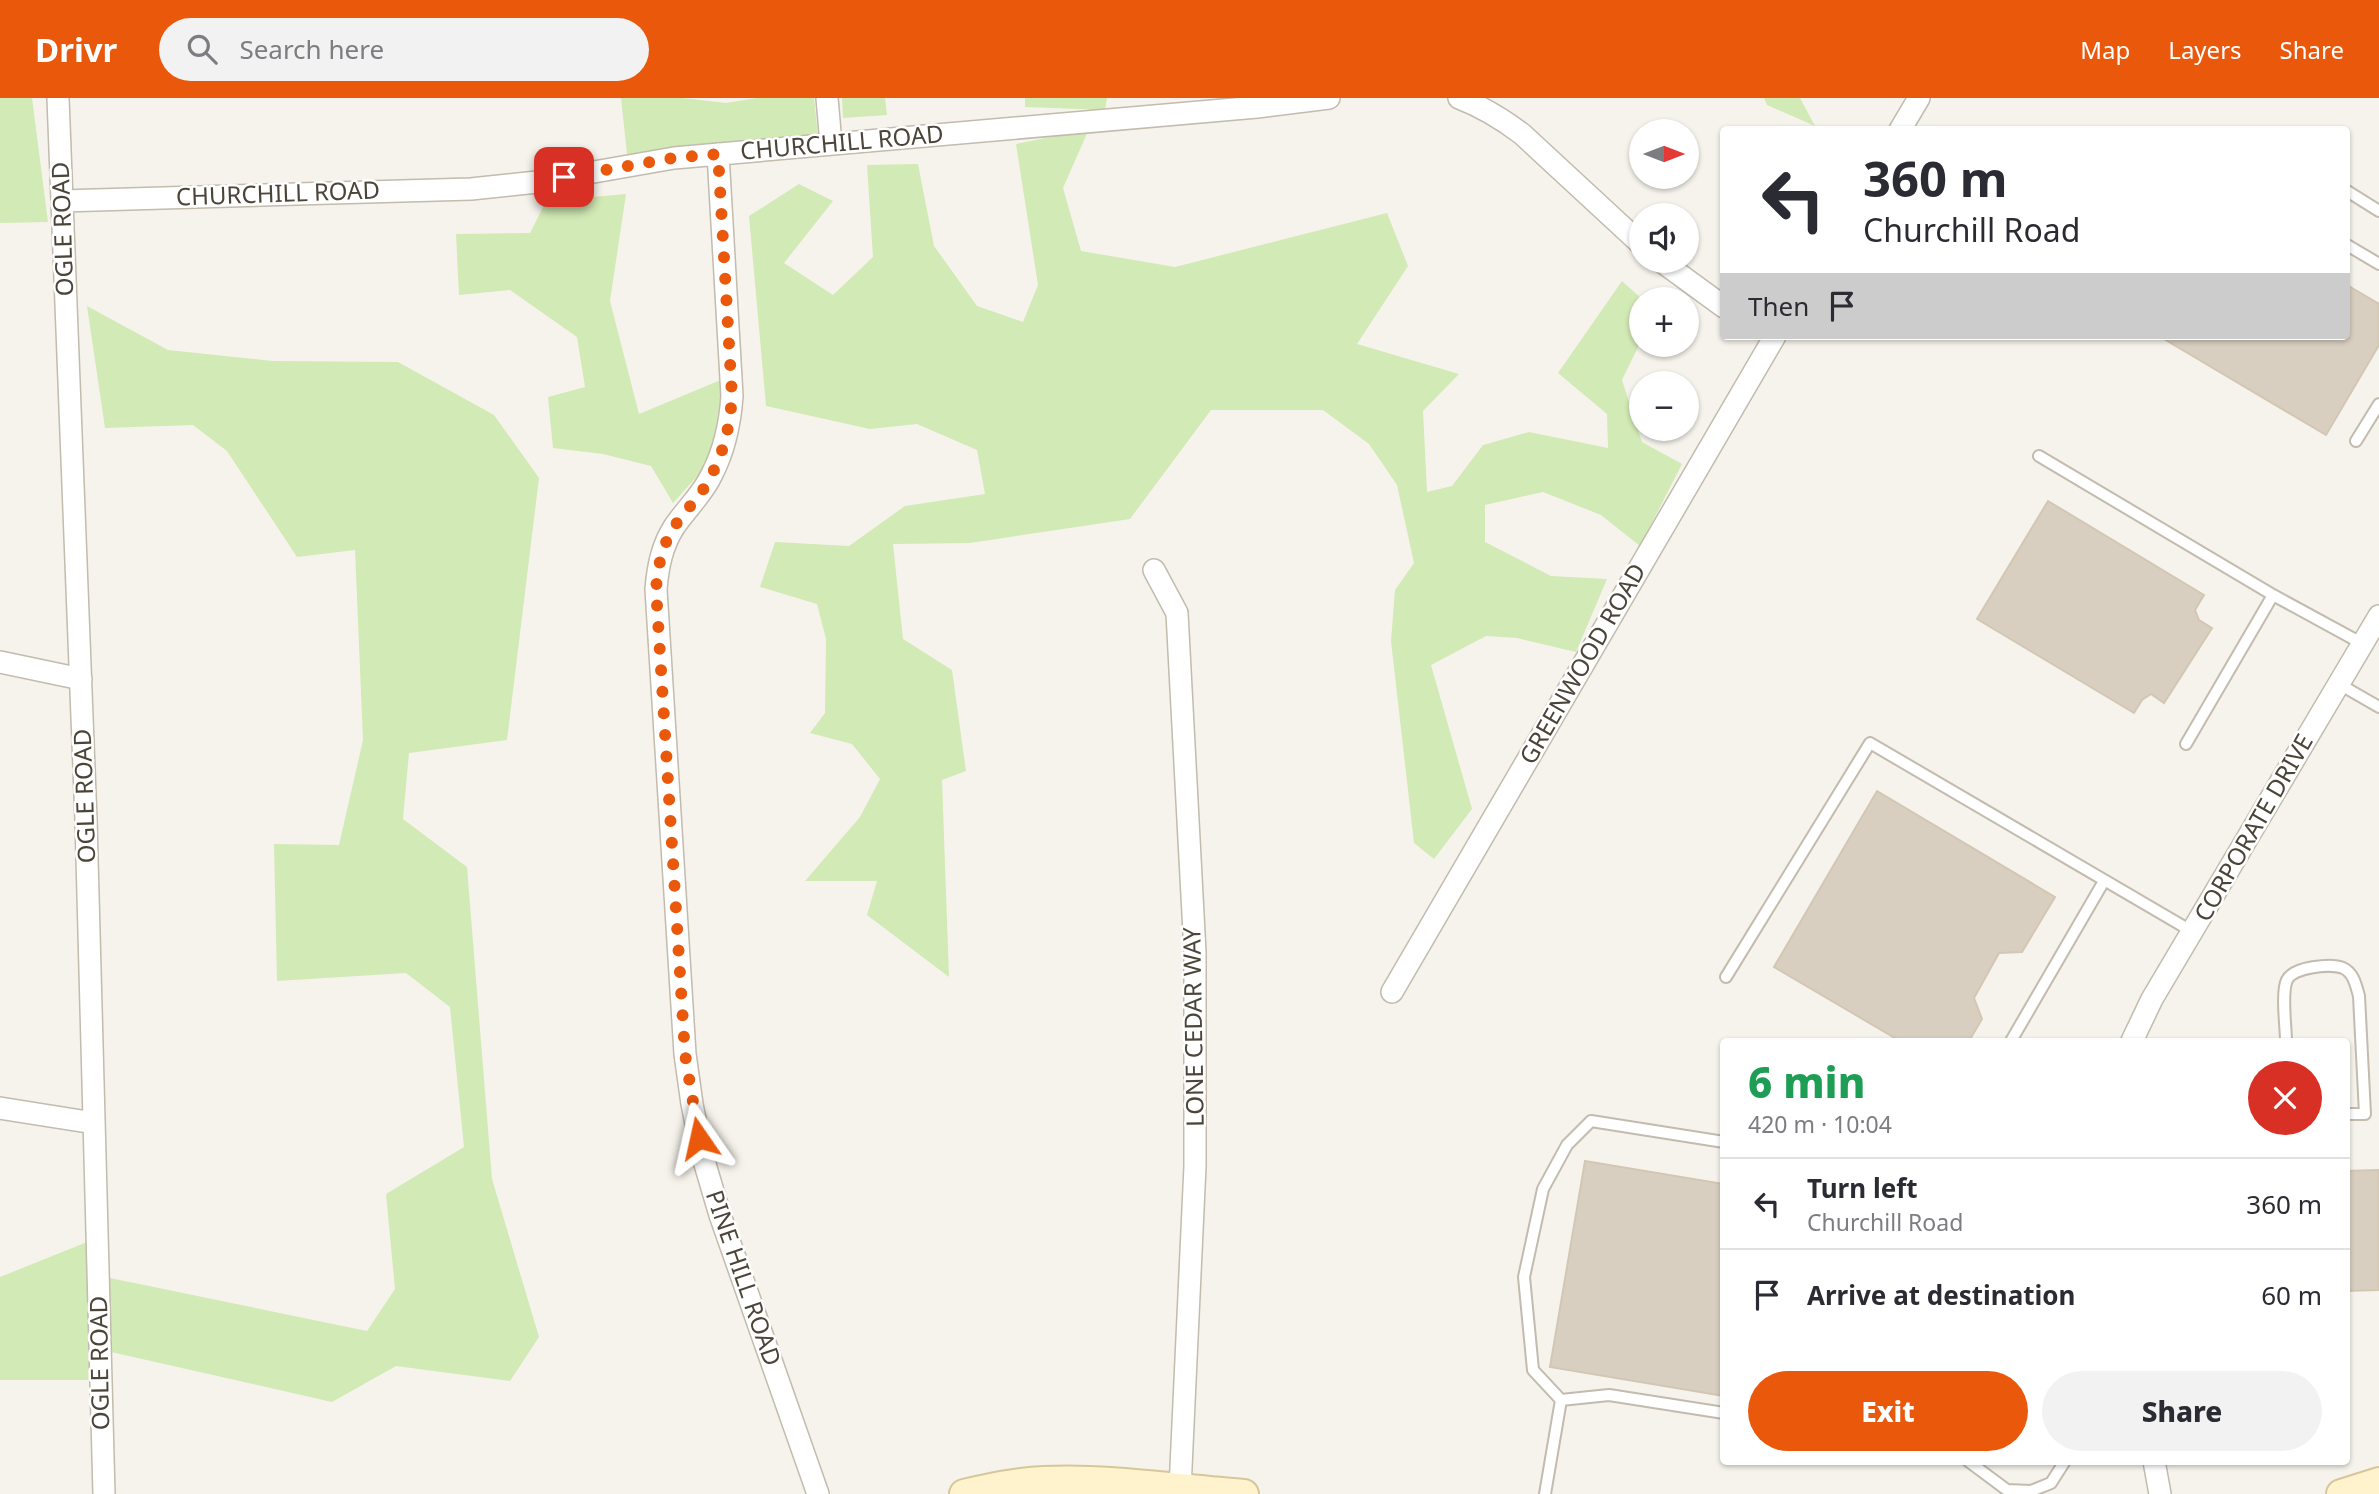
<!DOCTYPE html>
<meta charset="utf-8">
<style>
body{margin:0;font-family:"Noto Sans",sans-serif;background:#f2f2f3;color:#2b2b33;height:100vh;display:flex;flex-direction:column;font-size:26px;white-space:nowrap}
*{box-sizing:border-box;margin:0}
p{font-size:23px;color:#7c7c81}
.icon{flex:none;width:38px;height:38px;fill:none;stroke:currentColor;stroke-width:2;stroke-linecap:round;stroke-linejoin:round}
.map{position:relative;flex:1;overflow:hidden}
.sheet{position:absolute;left:1720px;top:940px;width:630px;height:427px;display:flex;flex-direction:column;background:#fff;border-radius:7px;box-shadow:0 2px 5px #0004}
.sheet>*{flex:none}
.top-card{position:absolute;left:1720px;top:28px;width:630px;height:214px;border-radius:7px;box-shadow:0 2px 5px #0004;background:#fff;color:#2b2b33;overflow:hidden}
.needle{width:46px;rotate:90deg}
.controls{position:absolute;left:1629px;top:21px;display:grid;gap:14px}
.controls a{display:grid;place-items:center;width:70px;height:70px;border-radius:50%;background:#fff;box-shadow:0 2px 5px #0004;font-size:35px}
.pin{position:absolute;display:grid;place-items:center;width:60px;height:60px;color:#fff;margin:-30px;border-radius:14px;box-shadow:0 4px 10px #0006}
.me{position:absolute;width:77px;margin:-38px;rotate:349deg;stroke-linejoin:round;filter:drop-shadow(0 0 5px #0008)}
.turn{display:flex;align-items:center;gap:24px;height:147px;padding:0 28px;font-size:32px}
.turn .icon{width:91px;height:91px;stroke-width:2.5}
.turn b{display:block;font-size:49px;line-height:60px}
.then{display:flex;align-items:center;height:66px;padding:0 28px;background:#0003;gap:14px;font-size:26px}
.round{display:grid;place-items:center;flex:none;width:74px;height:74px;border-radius:37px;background:#f2f2f3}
.summary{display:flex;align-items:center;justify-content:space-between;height:119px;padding:0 28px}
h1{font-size:42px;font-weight:800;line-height:52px;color:#1e9e55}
.button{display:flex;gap:14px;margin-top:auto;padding:14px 28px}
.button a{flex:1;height:80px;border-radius:42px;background:#ea580c;color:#fff;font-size:28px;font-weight:800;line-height:80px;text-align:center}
.button a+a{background:#f2f2f3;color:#2b2b33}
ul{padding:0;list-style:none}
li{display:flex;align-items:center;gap:21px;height:91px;padding:0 28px;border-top:2px solid #e1e1e2}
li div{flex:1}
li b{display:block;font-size:26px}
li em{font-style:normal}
header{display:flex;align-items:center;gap:42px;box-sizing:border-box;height:98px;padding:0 35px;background:#ea580c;color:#fff}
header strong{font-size:33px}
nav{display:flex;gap:38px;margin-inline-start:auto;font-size:24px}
.search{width:490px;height:63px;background:#f2f2f3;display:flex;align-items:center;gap:18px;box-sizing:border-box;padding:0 24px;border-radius:38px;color:#7c7c81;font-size:26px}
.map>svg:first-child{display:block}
</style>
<header>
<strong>Drivr</strong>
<div class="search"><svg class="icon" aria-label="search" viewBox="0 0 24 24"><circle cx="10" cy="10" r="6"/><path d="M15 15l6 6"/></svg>Search here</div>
<nav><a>Map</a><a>Layers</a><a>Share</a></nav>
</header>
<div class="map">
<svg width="2379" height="1396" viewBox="0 0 2379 1396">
<rect width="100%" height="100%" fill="#f6f3ec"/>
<path fill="#d2eab5" d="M0,0H32L48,124L0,125Z
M621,0H683L726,5L757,0H814L818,38L627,56Z
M842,0H885L887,17L843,20Z
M1025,0H1107L1105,12L1025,9Z
M1764,0H1800L1815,28L1767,7Z
M1089,31L1063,90L1081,153L1175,169L1387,115L1408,168L1357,246L1459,276L1423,313L1427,394L1452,388L1483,347L1529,334L1608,350L1607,316L1558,275L1622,183L1642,201L1641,243L1622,282L1642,344L1682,366L1640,448L1601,417L1543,394L1485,407V444L1551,478L1607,481L1576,554L1517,540L1486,538L1431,567L1472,711L1434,761L1414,745L1391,543L1395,492L1414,465L1397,387L1369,346L1323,312H1211L1130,421L970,445L893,446L903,541L952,572L966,673L942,682L949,879L867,817L877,783H805L860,719L880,681L852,646L810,635L825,615L826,541L817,506L760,489L775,444L849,448L905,408L985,396L977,352L917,326L870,331L766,308L749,118L799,86L833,103L784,165L833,197L873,159L867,67L918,66L934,148L977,208L1023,224L1038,187L1016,46Z
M626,96L610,203L639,316L723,281L711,363L673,405L651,368L603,356L553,350L548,299L585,289L577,239L510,192L459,197L456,136L530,135L546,103Z
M87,208L168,252L273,263L398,264L494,317L539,380L507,642L409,655L403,721L467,769L492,1081L539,1239L510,1283L396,1268L332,1304L111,1254L112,1282H0V1179L107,1136L105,1179L367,1233L395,1191L386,1096L464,1049L450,909L406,875L277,883L274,746L339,747L363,642L355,452L297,459L227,353L193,327L105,330Z"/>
<path fill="#d8cfc1" stroke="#d3c7b4" stroke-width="2" d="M2347,187L2379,206V247L2326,337L2159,238H2347Z
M2048,403L2204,497L2195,512L2199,522L2212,530L2164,605L2151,596L2142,602L2134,615L1977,521Z
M1877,693L2055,799L2022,854L1999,855L1974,900L1982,921L1969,943H1900L1774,869Z
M1585,1063L1724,1086V1298L1550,1269Z
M2379,1072V1192L2347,1193V1073Z"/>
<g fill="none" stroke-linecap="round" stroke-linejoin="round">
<g stroke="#c2bbae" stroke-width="14">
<path id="lane" d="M2347,93L2379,113
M2347,147L2379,166
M2356,343L2379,306
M2039,358L2273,497L2363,546
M2339,586L2379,609
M2186,646L2273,497
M1726,879L1870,645L2193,834
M2011,943L2104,783
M2286,943C2286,929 2281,894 2287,882C2293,869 2331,865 2343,870C2354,875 2356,888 2359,898L2365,1016H2347
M1561,1302L1533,1272L1524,1179L1543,1091L1567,1047L1591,1023L1724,1044
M1561,1302L1609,1297L1724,1315
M1968,1363L2007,1392L2031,1393L2051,1385L2065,1363
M1545,1396L1561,1302"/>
</g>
<g stroke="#c2bbae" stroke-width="24">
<path id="street" d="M58,0L86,722L104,1396
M827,0L831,46
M1459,0C1483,9 1502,21 1522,36L1642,147
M1900,32L1919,0
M718,56L732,298C730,326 725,351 712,376C703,396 686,411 674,429C662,448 658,468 656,491L685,956L692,1006L702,1056L720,1117L818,1396
M62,103L471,91L537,84L674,60L1257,9L1329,0
M1661,163L1724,209
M1154,472L1177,515L1195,854V1068L1180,1391
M0,564L81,581
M1392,894L1775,238
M2132,943L2152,901L2379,518
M0,1010L94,1025
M2154,1363L2160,1396"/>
</g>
<g stroke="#d6c79b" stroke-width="32">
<path id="secondary" d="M964,1396C990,1390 1017,1384 1044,1383C1110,1380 1178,1391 1244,1396
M2341,1396L2379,1384"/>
</g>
<use href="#lane" stroke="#fff" stroke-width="10"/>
<use href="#street" stroke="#fff" stroke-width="21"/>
<use href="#secondary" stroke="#fff3cd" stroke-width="28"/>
</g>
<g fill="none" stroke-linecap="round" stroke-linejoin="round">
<path stroke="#ea580c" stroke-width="12" stroke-dasharray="0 21.6" d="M564,79L674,60L718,56L732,298C730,326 725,351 712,376C703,396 686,411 674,429C662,448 658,468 656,491L685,956L699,1040"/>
</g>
<g text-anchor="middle" stroke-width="5" stroke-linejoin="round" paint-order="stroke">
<g font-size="24" fill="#4b4439" stroke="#fff">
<text transform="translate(842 45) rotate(-5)" y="8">CHURCHILL ROAD</text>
<text transform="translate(278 96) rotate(-2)" y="8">CHURCHILL ROAD</text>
<text transform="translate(63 131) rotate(-92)" y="8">OGLE ROAD</text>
<text transform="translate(1583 566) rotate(-60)" y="8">GREENWOOD ROAD</text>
<text transform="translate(85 698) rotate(-92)" y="8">OGLE ROAD</text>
<text transform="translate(2254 730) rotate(-60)" y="8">CORPORATE DRIVE</text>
<text transform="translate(1194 929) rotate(-91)" y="8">LONE CEDAR WAY</text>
<text transform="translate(743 1180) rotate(71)" y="8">PINE HILL ROAD</text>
<text transform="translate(100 1265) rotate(-91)" y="8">OGLE ROAD</text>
</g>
</g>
</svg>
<div class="controls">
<a><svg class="needle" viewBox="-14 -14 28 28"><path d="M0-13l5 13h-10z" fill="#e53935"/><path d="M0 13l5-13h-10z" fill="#7c7c81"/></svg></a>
<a><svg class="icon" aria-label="sound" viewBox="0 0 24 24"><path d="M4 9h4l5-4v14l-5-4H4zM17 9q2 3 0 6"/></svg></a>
<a>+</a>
<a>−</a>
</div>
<div class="pin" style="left:564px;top:79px;background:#d93025"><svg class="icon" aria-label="arrive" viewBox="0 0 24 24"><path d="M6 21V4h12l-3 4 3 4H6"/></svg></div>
<svg class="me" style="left:699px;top:1040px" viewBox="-20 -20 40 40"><path d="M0-17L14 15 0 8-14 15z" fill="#ea580c" stroke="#fff" stroke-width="4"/></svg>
<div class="top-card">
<div class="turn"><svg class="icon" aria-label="left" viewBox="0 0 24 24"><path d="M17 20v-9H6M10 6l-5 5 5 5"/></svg><div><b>360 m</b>Churchill Road</div></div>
<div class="then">Then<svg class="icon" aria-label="arrive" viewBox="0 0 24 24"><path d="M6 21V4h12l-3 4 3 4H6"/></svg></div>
</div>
<section class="sheet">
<div class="summary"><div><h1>6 min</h1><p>420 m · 10:04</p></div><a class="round" style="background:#d93025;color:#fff"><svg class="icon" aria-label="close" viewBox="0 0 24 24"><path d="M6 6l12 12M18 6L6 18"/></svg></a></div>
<ul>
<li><svg class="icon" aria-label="left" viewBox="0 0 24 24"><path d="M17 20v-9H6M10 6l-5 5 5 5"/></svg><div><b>Turn left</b><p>Churchill Road</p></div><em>360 m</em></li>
<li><svg class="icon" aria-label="arrive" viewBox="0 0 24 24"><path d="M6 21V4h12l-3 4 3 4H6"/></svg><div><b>Arrive at destination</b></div><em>60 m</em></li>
</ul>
<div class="button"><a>Exit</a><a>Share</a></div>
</section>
</div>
